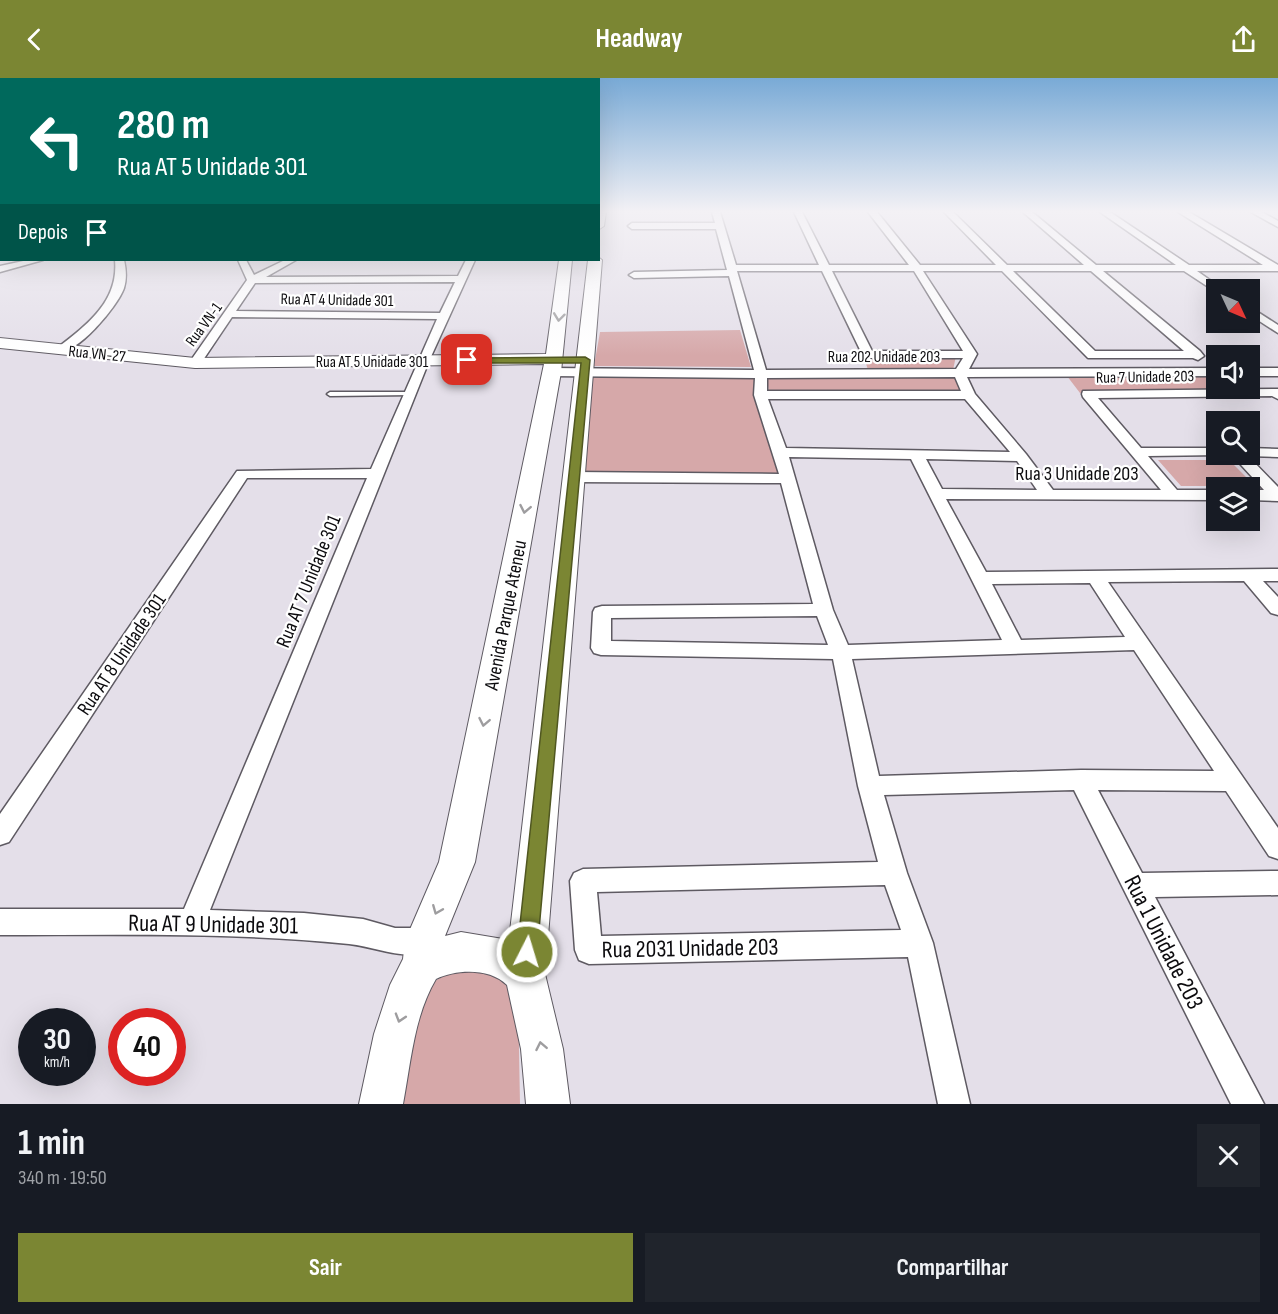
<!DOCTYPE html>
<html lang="pt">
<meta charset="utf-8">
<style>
body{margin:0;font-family:"Sofia Sans Condensed",sans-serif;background:#20242c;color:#f1f3f6;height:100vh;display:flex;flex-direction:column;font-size:22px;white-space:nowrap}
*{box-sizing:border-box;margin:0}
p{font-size:20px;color:#9ea1a6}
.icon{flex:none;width:33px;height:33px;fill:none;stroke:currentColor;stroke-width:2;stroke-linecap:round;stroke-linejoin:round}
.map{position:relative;height:1026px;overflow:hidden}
.side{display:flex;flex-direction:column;background:#171b24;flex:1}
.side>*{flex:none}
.hud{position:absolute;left:0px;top:0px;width:600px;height:183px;box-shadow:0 6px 24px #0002;background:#00695c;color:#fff;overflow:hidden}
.needle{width:39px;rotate:134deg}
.tools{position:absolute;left:1206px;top:201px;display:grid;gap:12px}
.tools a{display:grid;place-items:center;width:54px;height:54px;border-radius:0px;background:#171b24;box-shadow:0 6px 24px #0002;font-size:30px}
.speed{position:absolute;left:18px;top:930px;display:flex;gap:12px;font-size:30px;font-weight:700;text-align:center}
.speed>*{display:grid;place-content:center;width:78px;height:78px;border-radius:50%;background:#171b24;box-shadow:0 6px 24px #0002;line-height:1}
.speed small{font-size:15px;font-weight:400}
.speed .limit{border:9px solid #d22;background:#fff;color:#111}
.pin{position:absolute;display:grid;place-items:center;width:51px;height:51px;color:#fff;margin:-26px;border-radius:12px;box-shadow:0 3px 9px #0006}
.me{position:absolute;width:66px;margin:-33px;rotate:5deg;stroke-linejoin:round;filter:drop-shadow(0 0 4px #0008)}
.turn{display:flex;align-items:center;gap:21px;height:126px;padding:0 18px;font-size:27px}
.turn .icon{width:78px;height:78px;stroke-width:2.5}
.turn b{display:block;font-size:42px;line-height:51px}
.then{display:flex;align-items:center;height:57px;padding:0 18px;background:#0003;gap:12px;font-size:22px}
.round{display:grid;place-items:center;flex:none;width:63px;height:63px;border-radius:0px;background:#20242c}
.head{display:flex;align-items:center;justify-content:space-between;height:102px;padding:0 18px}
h1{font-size:36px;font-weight:700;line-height:45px}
.cta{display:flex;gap:12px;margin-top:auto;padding:12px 18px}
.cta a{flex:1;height:69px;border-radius:0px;background:#7b8633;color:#fff;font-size:24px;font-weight:700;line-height:69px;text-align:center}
.cta a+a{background:#20242c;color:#f1f3f6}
header{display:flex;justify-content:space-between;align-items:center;height:78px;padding:0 18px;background:#7b8633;color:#fff;font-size:27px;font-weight:700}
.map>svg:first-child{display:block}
</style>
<header><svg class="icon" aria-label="back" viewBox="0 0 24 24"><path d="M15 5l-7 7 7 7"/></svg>Headway<svg class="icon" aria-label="share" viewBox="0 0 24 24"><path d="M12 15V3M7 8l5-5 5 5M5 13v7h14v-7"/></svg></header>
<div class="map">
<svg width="1278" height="1026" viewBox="0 0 1278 1026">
<rect width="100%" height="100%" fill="#e4dfe9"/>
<path fill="#d6a8a9" d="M740,252L751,289L594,288L600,254Z
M956,278L953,292H868L864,279Z
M1213,295L1216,296V310H1250V307L1268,313L1080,315L1067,298Z
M593,297L754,298L778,396L582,394Z
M954,297L961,314L769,315L767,300Z
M1158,382H1229L1255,408H1181Z
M466,886L491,892L518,916L520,1026H396L412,927L433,904Z"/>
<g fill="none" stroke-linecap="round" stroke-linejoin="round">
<g stroke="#5e5a62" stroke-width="3">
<path id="lane" d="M410,314L413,316L412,317L330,318L327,316L330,314Z"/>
</g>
<g stroke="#5e5a62" stroke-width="3">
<path id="street" d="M712,134H720L736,187H819L794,134H802L829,187H909L868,134H877L920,187H996L944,134H953L1007,187H1084L1023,134H1032L1096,187H1176L1100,134H1110L1189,187H1263L1178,134H1189L1278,187V193H1197L1224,212H1216V214L1184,193H1103L1200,273L1204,278L1198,282L1193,280H1088L1002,193H923L977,276L969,291L1216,290V298L967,299L975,316L1026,376L1053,412H1161L1083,319L1082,316L1083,313L1278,311V321L1272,318L1098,320L1141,370H1216V376L1221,377L1148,378L1177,412H1216V422L946,421L986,494L1278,491V503H1263L1278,519V537L1271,535L1244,503L1108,504L1278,750V781L1269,778L1226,713L1098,712L1142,795L1278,793V817L1155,819L1264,1026H1231L1074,712L884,717L907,795L933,865L970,1026H938L908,879L589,886L579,882L575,872L570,803L574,795L583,791L878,784L858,708L833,581L601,577L594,575L591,570L593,534L595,530L602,528L813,526L781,405L574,404L566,399L574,394L779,396L754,317L755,300L552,298L546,294L552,290L754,292L729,198L634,200L629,197L634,194L727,192L716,151H632L628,148L632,145H715ZM737,193H822L864,280H963L956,291L766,292ZM832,193H914L963,273H872ZM1013,193H1091L1184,273H1095ZM955,299L961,313H767V300ZM768,321H965L1010,374L786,370ZM789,379L911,381L1002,562L848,567L833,532ZM926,381L1017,383L1037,412L942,411ZM1090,505L1125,559L1021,562L992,506ZM817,538L828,567L611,563V540ZM1134,572L1214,693L1081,692L879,698L852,581ZM885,807L901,852L601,858L597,814Z
M1251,134H1262L1278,143V149Z
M28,182H43L0,194V188Z
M115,182H124C126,191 127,200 124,210C118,228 76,278 57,274V270C87,247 119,223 115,182Z
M238,182H246L254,197L285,182H296L266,199L458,198L466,182H475L429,283L210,832L304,835L363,841L395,850H424L434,854L438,863L434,872C405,884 377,869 349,866C233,854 116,857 0,857V831H184L367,400H247L9,764L0,767V736L237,393L371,391L437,241L232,239L199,288H191L189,285L247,202ZM455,204L440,235L236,233L255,205Z
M1250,229L1278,247V255L1250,237Z
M1250,290H1278V298H1250Z
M1250,370L1278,371V379L1248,378L1278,409V423L1250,422V412H1264L1231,376H1250Z"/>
</g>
<g stroke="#5e5a62" stroke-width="2">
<path id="secondary" d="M598,134H606L604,148L598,152Z
M598,179L602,182L545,896L563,971L570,1026H526L521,971L507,907C490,890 457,891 436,901C414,938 411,984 403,1026H359L374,956L390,907L403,881L405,863L439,784L544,286L195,290L0,270V260L195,280L546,276L559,182H572L561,294L475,784L445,858L461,854L509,862L588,182H598Z"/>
</g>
<use href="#lane" fill="#fff" fill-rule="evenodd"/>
<use href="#street" fill="#fff" fill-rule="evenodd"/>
<use href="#secondary" fill="#fff" fill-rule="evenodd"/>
</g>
<defs><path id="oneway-chevron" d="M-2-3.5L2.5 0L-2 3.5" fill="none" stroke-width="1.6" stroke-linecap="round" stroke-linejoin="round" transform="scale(1.5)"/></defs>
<g stroke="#9e9d9f">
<use href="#oneway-chevron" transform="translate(559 239) rotate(97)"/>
<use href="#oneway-chevron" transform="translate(525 431) rotate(101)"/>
<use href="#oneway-chevron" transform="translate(484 644) rotate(101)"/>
<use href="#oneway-chevron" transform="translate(437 832) rotate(112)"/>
<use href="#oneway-chevron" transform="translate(400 940) rotate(107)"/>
<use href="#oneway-chevron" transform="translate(541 968) rotate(-101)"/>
</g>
<linearGradient id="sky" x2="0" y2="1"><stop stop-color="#79aad6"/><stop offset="0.48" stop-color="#f3f1f5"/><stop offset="1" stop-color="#f3f1f5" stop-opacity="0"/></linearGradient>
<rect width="1278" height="278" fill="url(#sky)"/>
<path fill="#7b8633" stroke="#505721" stroke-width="1.5" d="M585,279L590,282L537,874L534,881L527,884L520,881L517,874L581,285H467L462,282L467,280Z"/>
<g text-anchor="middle" stroke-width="4.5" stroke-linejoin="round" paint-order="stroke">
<g font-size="16" fill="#0c0b0e" stroke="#fff">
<text transform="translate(337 221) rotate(1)" y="6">Rua AT 4 Unidade 301</text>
<text transform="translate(203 246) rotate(-54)" y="6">Rua VN-1</text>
<text transform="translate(97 275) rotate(6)" y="6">Rua VN-27</text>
<text x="884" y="284">Rua 202 Unidade 203</text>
<text x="372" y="289">Rua AT 5 Unidade 301</text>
<text transform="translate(1145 298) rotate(-1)" y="6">Rua 7 Unidade 203</text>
</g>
<g font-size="20" fill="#0c0b0e" stroke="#fff">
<text x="1077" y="402">Rua 3 Unidade 203</text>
<text transform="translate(308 503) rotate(-68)" y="7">Rua AT 7 Unidade 301</text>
<text transform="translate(505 537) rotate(-79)" y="7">Avenida Parque Ateneu</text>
<text transform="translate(121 576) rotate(-56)" y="7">Rua AT 8 Unidade 301</text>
</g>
<g font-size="24" fill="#0c0b0e" stroke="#fff">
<text transform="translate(213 846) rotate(1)" y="8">Rua AT 9 Unidade 301</text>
<text transform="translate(1164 864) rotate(63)" y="8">Rua 1 Unidade 203</text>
<text transform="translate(690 870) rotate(-1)" y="8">Rua 2031 Unidade 203</text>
</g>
</g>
</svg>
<div class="tools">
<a><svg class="needle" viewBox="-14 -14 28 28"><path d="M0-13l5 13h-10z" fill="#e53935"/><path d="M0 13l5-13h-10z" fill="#9ea1a6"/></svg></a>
<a><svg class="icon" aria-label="sound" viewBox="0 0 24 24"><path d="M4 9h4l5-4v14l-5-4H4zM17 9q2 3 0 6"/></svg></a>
<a><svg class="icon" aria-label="search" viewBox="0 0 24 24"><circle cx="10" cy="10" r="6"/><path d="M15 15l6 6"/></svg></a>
<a><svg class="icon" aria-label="layers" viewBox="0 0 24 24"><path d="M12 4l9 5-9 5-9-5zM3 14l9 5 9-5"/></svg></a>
</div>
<div class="speed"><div>30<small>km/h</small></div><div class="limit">40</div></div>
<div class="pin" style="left:467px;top:282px;background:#d93025"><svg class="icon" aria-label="arrive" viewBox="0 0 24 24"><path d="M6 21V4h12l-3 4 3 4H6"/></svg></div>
<svg class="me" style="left:527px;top:874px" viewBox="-20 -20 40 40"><circle r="17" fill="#7b8633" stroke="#fff" stroke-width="3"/><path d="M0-11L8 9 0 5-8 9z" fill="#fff"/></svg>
<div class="hud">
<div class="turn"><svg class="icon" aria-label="left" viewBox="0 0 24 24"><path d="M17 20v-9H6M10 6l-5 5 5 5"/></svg><div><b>280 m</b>Rua AT 5 Unidade 301</div></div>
<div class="then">Depois<svg class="icon" aria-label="arrive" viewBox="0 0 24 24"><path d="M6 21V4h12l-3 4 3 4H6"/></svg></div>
</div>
</div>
<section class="side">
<div class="head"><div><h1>1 min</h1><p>340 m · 19:50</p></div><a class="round"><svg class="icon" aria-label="close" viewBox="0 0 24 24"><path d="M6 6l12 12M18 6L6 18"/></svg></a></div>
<div class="cta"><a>Sair</a><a>Compartilhar</a></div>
</section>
